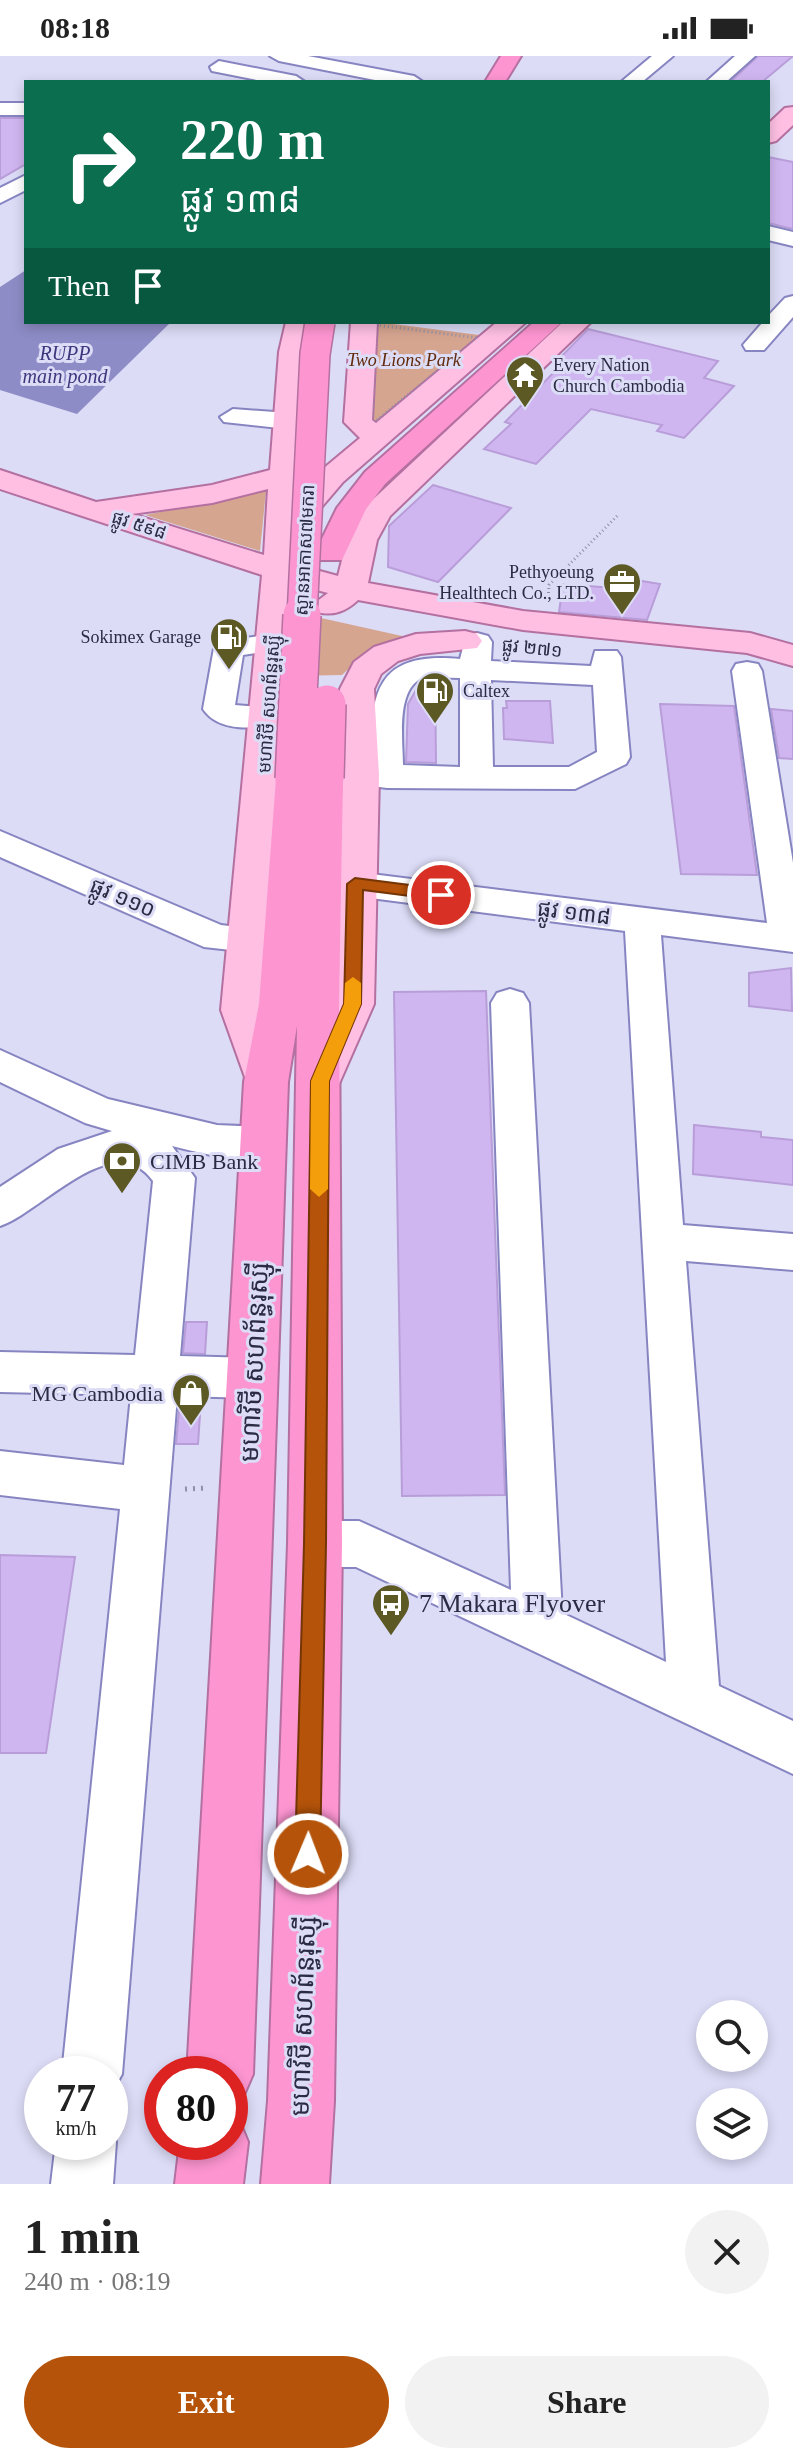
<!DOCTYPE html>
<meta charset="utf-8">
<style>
body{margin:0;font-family:"Times New Roman","Noto Sans Khmer",serif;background:#f2f2f2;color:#222;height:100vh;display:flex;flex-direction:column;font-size:30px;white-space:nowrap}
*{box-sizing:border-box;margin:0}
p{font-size:26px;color:#767676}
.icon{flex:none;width:44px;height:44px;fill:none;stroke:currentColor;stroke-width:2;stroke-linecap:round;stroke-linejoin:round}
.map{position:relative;height:2128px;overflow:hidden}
.drawer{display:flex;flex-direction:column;background:#fff;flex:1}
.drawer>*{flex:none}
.guide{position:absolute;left:24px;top:24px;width:746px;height:244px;border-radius:0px;box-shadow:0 4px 12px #0003;background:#0b6e4f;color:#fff;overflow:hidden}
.tools{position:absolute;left:696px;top:1944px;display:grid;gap:16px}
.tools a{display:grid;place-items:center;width:72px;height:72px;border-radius:50%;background:#fff;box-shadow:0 4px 12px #0003;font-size:40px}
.speed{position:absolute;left:24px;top:2000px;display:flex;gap:16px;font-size:40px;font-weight:700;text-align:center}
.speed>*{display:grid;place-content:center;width:104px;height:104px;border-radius:50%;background:#fff;box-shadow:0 4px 12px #0003;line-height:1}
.speed small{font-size:20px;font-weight:400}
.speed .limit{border:12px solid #d22;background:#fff;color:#111}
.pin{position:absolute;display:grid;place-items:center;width:68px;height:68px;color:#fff;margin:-34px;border:4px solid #fff;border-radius:50%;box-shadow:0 2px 8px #0007}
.me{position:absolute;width:88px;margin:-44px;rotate:1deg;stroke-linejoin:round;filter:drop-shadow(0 0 6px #0008)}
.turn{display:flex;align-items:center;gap:28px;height:168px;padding:0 24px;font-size:36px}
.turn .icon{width:104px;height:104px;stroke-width:2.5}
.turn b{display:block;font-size:56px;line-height:68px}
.then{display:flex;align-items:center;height:76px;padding:0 24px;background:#0003;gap:16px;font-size:30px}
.round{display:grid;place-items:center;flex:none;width:84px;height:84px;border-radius:42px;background:#f2f2f2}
.head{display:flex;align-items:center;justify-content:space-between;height:136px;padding:0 24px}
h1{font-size:48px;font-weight:600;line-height:60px}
.primary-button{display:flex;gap:16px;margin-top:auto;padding:16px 24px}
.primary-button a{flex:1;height:92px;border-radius:48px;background:#b45309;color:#fff;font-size:32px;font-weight:600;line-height:92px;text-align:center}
.primary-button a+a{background:#f2f2f2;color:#222}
.status{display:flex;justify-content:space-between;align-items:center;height:56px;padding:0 40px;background:#fff;direction:ltr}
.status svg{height:22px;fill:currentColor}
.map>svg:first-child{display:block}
</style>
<div class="status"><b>08:18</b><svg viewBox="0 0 49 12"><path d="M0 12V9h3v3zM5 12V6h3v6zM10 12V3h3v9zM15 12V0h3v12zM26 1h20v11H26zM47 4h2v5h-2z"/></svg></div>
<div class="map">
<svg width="793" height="2128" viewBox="0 0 793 2128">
<rect width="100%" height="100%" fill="#dcdcf7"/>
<path fill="#d6a590" d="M373,266H378L487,280L383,368L366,370Z
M266,435L260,495L145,459Z
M294,556L411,582L356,606L342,619L290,620Z"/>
<path fill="#8e8cc6" d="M26,214V266H171L77,358L0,334V231Z"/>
<path fill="#d0b6f0" stroke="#b89dd9" stroke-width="2" d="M758,0H793L762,26H730Z
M0,62H26V108L0,123Z
M768,101L793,106V173L768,167Z
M588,273L718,305L704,322L734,330L684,382L657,375L662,369L591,353L536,408L484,393L511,368L505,366L565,305L559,303Z
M433,429L511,452L438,526L388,511L389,470Z
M630,523L660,528L647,564L559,556L563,528L626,533Z
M420,627H435L436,707L406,706L408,648Z
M506,645H550L553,687L504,683L503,652H507Z
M660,648L734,650L757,819L681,818Z
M771,653L793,655V703L779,702Z
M791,912L792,955L749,950V917Z
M486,935L505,1439L402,1440L394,936Z
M694,1069L761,1076V1081L793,1084V1129L693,1118Z
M186,1266H207L205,1298L183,1297Z
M180,1343L201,1344L198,1388H176Z
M0,1499L75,1501L46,1697H0Z"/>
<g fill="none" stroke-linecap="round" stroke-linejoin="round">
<g stroke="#8785c1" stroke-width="4">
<path id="minor" d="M270,0H308L414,20L423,26H385L279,5Z
M652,0H673L642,26H621Z
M735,0H755L726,26H706Z
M219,5L296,20L305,26H267L212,15L210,11Z
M0,47H26V59H0Z
M26,119V134L0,147V132Z
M768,170L793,176V190L768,184Z
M793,240V261L764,294H746L743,289L763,266H768V260L785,242Z
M233,353L288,357L301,365L288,373L224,366L220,361Z
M477,577L488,580L492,586L491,605L591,610L595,595H617L621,601L630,701L626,708L575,733L387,732L349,727L345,719L349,711L371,709C370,636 376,595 460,603L466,580ZM424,621L460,622V711L403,709C403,684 395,632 424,621ZM491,624L593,629L597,696L569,711H493Z
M273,578L284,581L288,587L284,593L243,599L235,649L280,653L285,660L280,667C256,673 219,677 203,653L214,592L218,586Z
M747,606L758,608L762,615L793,807V896L661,879L683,1169L793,1178V1214L686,1205L719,1630L793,1665V1718L356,1511H315L298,1505L291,1488L298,1471L315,1465H359L511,1534L491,947L497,937L510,933L523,937L529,947L562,1557L666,1606L625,875L355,840L343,837L337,828L343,819L355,816L767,867L732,615L736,608Z
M0,775L221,869L262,874L267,883L262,892L249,896L204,891L0,801Z
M0,994L108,1043L217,1069L265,1071L279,1076L285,1087L279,1098C245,1110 206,1098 172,1090L195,1122L180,1300L254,1302L270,1308L277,1322L270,1336L254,1342L177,1340L122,2018L110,2040V2018H62L120,1453L0,1439V1395L124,1409L131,1339L0,1336V1296L135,1299L153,1125C113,1070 42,1156 0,1170V1131L58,1093L112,1075L85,1067L0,1026Z
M110,2070L116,2086L113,2128H51L56,2086H110Z"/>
</g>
<g stroke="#b470a0" stroke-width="4">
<path id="major" d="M793,51V69L776,85L768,87V68L785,52Z
M286,266H312L305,296L300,407H320L324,412L360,382L344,366L351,266H377L372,364L376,367L497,266H526L343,426L296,481L294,508L338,520L347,484L367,449L563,266H591L390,460L377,484L368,527L523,555L750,577L793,589V610L747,597L523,574L358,544C345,556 333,560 317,556L312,549L328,537L293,528L263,954L288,1026L281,1038L266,1043L251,1038L221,954L262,519L0,433V414L96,446L212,429L270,414L279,296ZM317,420L298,441L299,425ZM268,433L264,499L132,458L212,447Z
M465,575L477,578L482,585L477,592L420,598L398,605L381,618L374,633L379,719L374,948L335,1037L320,1042L305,1037L298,1025L332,948L343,719L340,633L354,606L374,591L416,578Z"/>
</g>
<g stroke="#b470a0" stroke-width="4">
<path id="highway" d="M501,0H521L505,26H485Z
M534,266H562L385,428L366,453L342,504H320L315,497L337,452L365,416Z
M325,710L338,714L343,722L339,946L342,1488L334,2045L329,2128H261L268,2045L288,1488L297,970L288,1026L253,2018L243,2041L230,2047V2018H187L244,1026L259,948L276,723L281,715L294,711L309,718Z
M230,2059L238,2062L248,2086L243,2128H175L180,2086H230Z"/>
</g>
<path stroke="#9090aa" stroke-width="3" stroke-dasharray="1 3" stroke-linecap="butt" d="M376,269L478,282L372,368Z
M548,545L549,529L619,458"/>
<path stroke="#9090aa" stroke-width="5" stroke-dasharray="2 6" stroke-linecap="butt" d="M185,1433L207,1432"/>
<use href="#minor" fill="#fff" fill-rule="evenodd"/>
<use href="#major" fill="#febfe3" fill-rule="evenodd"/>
<use href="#highway" fill="#fd95d1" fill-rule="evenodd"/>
<g stroke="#b470a0" stroke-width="32" stroke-linecap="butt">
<path id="highway-bridge-far1" d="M302,561L315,298L320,266"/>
</g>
<g stroke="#b470a0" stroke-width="40" stroke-linecap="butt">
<path id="highway-bridge" d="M325,722L327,648
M294,723L302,559"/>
</g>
<use href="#highway-bridge-far1" stroke="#fd95d1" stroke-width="29"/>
<use href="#highway-bridge" stroke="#fd95d1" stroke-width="37"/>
</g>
<path fill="#b45309" stroke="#753606" stroke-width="2" d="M355,822L441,833L449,839L441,844L363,834L361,948L329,1025L326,1488L320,1798L316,1807L308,1810L299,1807L295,1798L304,1488L311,1025L344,948L347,828Z"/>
<path fill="#f59e0b" d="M353,921L361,927V948L329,1025L328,1133L319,1141L310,1133L311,1025L344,948L345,927Z"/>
<defs>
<g id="temple-pin" transform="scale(2)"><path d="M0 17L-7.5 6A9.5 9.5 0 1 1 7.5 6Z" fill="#5c5925" stroke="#dcdcf7"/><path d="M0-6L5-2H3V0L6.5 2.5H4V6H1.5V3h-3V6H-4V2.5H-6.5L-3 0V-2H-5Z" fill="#fff"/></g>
<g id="office-pin" transform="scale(2)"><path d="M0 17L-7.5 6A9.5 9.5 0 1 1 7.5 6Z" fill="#5c5925" stroke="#dcdcf7"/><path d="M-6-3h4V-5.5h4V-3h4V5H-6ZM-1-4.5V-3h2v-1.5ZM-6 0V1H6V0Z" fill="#fff"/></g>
<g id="fuel-pin" transform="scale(2)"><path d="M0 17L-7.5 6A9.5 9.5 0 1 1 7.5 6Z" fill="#5c5925" stroke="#dcdcf7"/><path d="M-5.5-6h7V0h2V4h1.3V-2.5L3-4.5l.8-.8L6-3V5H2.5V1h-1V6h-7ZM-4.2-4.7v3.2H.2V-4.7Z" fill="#fff"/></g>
<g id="bank-pin" transform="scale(2)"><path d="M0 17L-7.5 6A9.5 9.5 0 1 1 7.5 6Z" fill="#5c5925" stroke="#dcdcf7"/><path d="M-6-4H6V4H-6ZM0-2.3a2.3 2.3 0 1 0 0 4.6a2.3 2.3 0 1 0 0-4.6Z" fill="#fff"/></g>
<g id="shop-pin" transform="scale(2)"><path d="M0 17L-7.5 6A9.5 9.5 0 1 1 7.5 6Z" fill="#5c5925" stroke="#dcdcf7"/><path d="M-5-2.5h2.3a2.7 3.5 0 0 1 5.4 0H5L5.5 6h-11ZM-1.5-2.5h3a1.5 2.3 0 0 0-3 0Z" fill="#fff"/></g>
<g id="bus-pin" transform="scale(2)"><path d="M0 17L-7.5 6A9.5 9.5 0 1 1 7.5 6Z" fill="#5c5925" stroke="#dcdcf7"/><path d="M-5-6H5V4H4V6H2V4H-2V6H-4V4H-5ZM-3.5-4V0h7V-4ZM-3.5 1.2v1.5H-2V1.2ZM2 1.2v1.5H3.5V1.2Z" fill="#fff"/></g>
</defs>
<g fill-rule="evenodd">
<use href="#temple-pin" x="525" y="319"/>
<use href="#office-pin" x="622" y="526"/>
<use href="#fuel-pin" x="229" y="581"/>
<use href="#fuel-pin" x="435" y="635"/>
<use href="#bank-pin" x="122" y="1105"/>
<use href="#shop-pin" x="191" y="1337"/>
<use href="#bus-pin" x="391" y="1547"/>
</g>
<g text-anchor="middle" stroke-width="6" stroke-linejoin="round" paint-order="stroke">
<g font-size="18" font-style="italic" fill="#622a0b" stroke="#dcdcf7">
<text x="404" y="310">Two Lions Park</text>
</g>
<g font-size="18" fill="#2c2b44" stroke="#dcdcf7" text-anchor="start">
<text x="553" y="315">Every Nation<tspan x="553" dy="21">Church Cambodia</tspan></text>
<text x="594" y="522" text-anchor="end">Pethyoeung<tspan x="594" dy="21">Healthtech Co., LTD.</tspan></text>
<text x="201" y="587" text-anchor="end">Sokimex Garage</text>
<text x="463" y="641">Caltex</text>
</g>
<g font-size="18" fill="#2c2b44" stroke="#dcdcf7">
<text transform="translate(139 469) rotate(18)" y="6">ផ្លូវ ៥៩៨</text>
<text transform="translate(305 494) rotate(-87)" y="6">ស្ពានអាកាស៧មករា</text>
<text transform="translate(532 592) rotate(6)" y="6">ផ្លូវ ២៧១</text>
<text transform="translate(269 648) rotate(-86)" y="6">មហាវិថី សហព័ន្ធរុស្ស៊ី</text>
</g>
<g font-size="20" font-style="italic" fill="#3f377d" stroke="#dcdcf7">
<text x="65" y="304">RUPP<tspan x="65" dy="23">main pond</tspan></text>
</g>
<g font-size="22" fill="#2c2b44" stroke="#dcdcf7">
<text transform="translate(123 841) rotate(23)" y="8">ផ្លូវ ១១០</text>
<text transform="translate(574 856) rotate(7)" y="8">ផ្លូវ ១៣៨</text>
</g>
<g font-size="22" fill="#2c2b44" stroke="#dcdcf7" text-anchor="start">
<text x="150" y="1113">CIMB Bank</text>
<text x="163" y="1345" text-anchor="end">MG Cambodia</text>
</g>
<g font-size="26" fill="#2c2b44" stroke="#dcdcf7">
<text transform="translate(254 1306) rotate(-87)" y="9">មហាវិថី សហព័ន្ធរុស្ស៊ី</text>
<text transform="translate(303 1960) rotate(-88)" y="9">មហាវិថី សហព័ន្ធរុស្ស៊ី</text>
</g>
<g font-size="26" fill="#2c2b44" stroke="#dcdcf7" text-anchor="start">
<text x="419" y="1556">7 Makara Flyover</text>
</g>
</g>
</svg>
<div class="tools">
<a><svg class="icon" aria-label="search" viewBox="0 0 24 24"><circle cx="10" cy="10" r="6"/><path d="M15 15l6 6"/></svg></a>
<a><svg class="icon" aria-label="layers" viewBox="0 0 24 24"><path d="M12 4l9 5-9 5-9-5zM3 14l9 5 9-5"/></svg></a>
</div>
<div class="speed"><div>77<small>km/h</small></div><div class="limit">80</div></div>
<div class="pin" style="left:441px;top:839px;background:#d93025"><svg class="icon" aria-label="arrive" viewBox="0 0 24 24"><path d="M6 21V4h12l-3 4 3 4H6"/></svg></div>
<svg class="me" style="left:308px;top:1798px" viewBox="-20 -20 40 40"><circle r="17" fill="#b45309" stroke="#fff" stroke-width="3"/><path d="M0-11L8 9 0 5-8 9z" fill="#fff"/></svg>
<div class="guide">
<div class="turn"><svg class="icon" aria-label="right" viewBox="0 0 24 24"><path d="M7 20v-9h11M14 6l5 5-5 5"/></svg><div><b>220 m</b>ផ្លូវ ១៣៨</div></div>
<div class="then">Then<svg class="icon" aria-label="arrive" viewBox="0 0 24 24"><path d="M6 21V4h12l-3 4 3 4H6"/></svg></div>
</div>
</div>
<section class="drawer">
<div class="head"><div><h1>1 min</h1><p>240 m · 08:19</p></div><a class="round"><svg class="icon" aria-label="close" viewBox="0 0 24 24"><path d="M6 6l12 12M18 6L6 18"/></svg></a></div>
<div class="primary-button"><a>Exit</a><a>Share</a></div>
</section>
